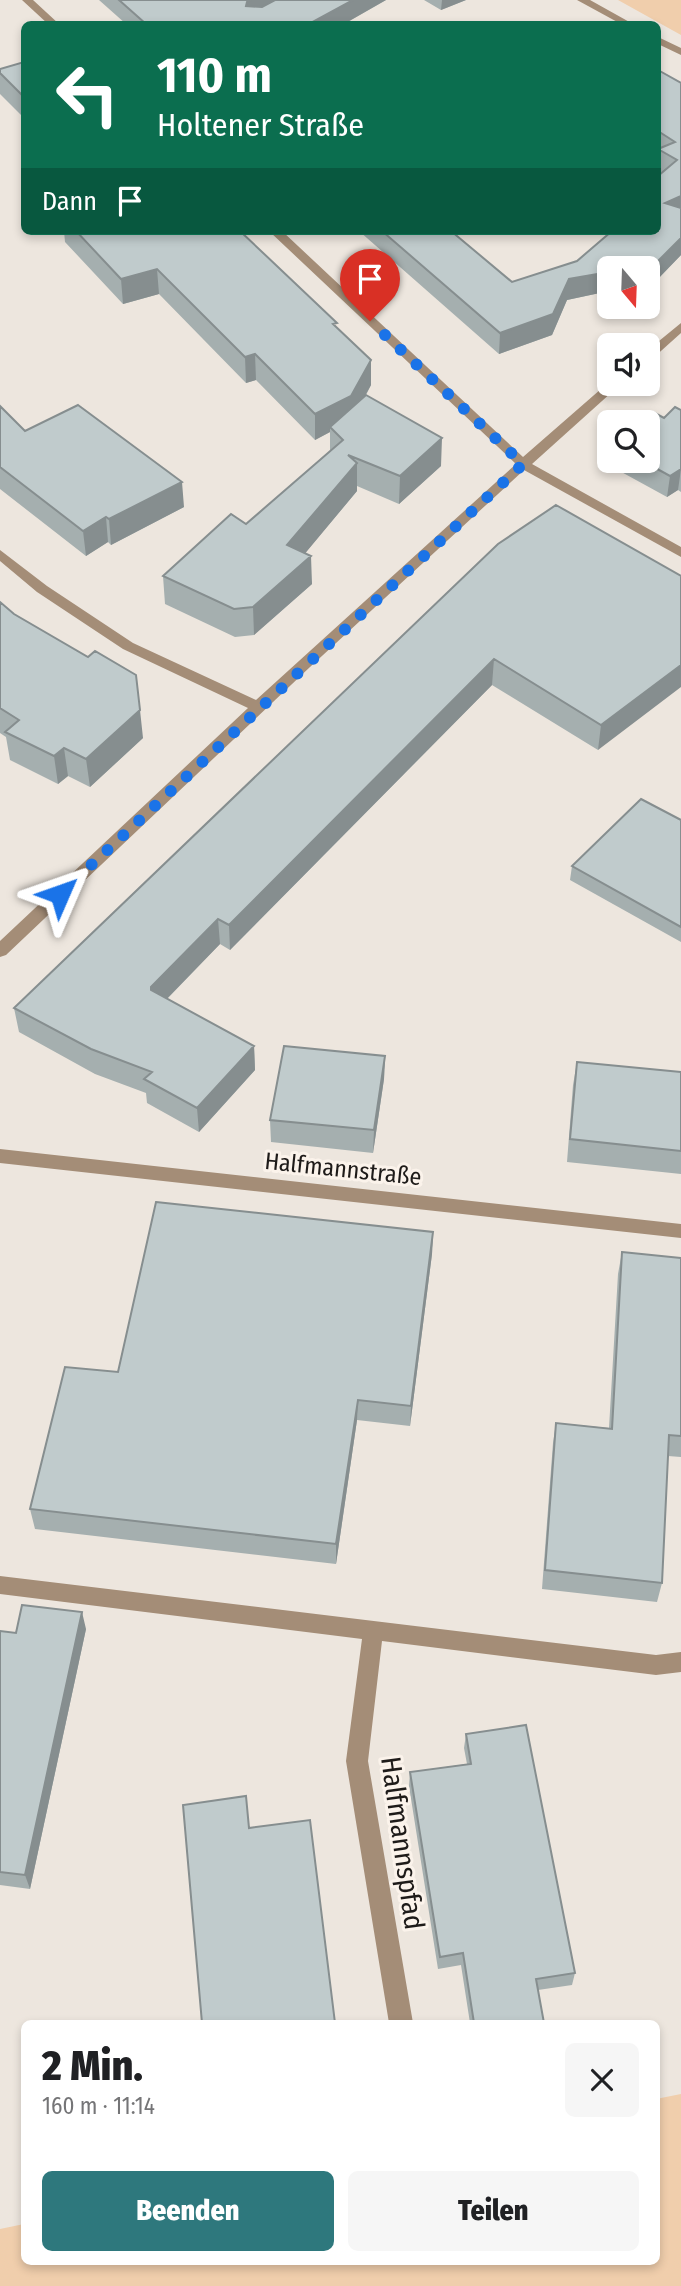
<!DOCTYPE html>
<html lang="de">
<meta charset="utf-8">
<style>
body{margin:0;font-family:"Fira Sans Condensed",sans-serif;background:#f6f6f6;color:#202124;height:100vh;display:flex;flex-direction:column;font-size:26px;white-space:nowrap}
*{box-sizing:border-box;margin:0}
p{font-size:23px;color:#757577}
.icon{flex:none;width:38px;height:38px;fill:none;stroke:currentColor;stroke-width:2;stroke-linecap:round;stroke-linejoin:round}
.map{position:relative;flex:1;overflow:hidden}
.details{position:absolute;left:21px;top:2020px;width:639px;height:245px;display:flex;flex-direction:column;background:#fff;border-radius:10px;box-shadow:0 4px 10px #0003}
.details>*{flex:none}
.guide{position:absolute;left:21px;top:21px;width:640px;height:214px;border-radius:10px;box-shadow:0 4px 10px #0003;background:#0b6e4f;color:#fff;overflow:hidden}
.needle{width:46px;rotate:161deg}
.tools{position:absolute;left:597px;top:256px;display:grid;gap:14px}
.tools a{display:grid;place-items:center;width:63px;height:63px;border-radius:10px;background:#fff;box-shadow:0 4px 10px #0003;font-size:35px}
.pin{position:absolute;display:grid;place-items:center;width:60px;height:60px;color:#fff;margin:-72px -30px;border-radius:50% 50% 50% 0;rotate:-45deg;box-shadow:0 0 7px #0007}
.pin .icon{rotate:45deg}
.me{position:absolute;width:77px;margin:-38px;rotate:47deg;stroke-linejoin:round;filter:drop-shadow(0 0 5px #0008)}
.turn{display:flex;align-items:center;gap:24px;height:147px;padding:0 21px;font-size:32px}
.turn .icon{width:91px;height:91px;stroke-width:2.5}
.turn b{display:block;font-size:49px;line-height:60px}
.then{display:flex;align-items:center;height:66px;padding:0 21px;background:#0003;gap:14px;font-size:26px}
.round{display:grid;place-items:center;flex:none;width:74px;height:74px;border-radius:10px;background:#f6f6f6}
.headline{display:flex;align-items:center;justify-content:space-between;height:119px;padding:0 21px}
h1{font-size:42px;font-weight:800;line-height:52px}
.button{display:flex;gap:14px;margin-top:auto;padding:14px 21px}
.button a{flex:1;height:80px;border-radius:10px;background:#2e787d;color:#fff;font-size:28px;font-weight:800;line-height:80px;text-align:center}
.button a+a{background:#f6f6f6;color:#202124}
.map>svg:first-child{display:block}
</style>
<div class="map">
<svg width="681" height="2286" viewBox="0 0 681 2286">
<rect width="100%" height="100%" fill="#ede6de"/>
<path fill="#f0ceac" d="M618,0H681V35Z
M681,2094V2286H0V2229L24,2224V2261H656V2099Z"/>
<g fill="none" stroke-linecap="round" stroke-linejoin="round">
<path fill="#a48d77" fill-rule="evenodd" d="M22,0H33L59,24H48Z
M577,0H590L633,24H621Z
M658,37L681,48V55L658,44Z
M269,231H282L523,457L609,382L622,383L532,464L681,547V557L524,470L310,667L6,955L0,957V941L248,708L123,649L37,592L0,561V550L47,586L133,643L256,700L516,464Z
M681,323V333L652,359L648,360V350Z
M0,1149L681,1224V1238L0,1163Z
M0,1576L656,1655L681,1652V1672L656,1675L382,1641L368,1761L413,2023H389L346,1761L362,1639L0,1594Z"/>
</g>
<path fill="#a5afaf" d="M99,0H386L344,24H126Z
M424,0H466L441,10Z
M24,62V118L0,94V69Z
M658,70L681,83V255L654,283L609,268V291L567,300L552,335L499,354L359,231H451L512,282L577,261L658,231L662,173L658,170Z
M64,231H240L337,328L371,360V385L365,397L441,466L399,504L357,486V491L305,553L312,584L254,635L235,637L165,604L163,576L246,524L330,452V432L315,440L256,380L246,383L159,294L123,304L65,242Z
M0,406L25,431L184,507L111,545L108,542L86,556L0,489Z
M681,410V492L678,490L667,497L605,463L607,442L609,441V460H648L664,418Z
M498,544L681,576L598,750L492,685L230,950L220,944L167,999L254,1046L255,1070L199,1132L147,1103L146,1093L95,1074L19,1032L14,1008Z
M0,602L143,738L90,787L68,776L58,784L10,760L6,737L0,733Z
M681,820V942L570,880L572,866Z
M385,1056L384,1079L373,1153L271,1142L270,1120Z
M577,1062L681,1072V1174L567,1162L573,1085Z
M433,1232L432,1254L410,1426L357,1420L336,1564L35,1529L30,1509L118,1372Z
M622,1252L681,1258V1457L668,1456L662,1583L657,1602L542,1589L553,1443L556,1423L609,1428L618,1274Z
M86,1629L30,1889L0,1885V1631L16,1633Z
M466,1734L575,1973L572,1985L538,1990L544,2023H470L461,1965L438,1969L409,1786L410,1772L467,1764L464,1748Z"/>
<path fill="#868e8f" d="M251,0H287L248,22L246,6L247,2Z
M353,0H386L344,24H309Z
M442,0H466L441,10Z
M681,196V214L665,203Z
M681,238V255L654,283L648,284V268H629Z
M157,269L159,294L123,304L121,279Z
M609,272V291L567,300L552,335L499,354L500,333L569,279Z
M255,354L256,380L246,383L245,357Z
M371,360V385L351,421L330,427V432L315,440V414Z
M442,438L441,466L399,504L400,476Z
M357,463V491L288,574L287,545Z
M681,469L678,490L667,497L670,476Z
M182,482L184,507L111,545L109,519Z
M106,517L108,542L86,556L83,531Z
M311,556L312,584L254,635L253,607Z
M494,659L492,685L230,950L229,925Z
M681,665V687L598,750L601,725Z
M140,710L143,738L90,787L86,759Z
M64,748L68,776L58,784L54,756Z
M218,919L220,944L154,1012L151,987Z
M254,1046L255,1070L199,1132L197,1108Z
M385,1056L384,1079L373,1153L374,1130Z
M433,1232L432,1254L410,1426L411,1406Z
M358,1400L357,1420L336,1564V1544Z
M82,1612L86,1629L30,1889L25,1875Z"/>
<path fill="#c0cbcc" stroke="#868e8f" stroke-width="2" d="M119,0H251L247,2L246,6L262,7L275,0H353L309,24H146Z
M24,62V97L0,73V69Z
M658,70L681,83V196L665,203L681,208V238L656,263L629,268H609V272L569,279L553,314L500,333L382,231H451L512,282L577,261L612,231H658V176L677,160L658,149L675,142L658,131Z
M76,231H240L337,323L333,324L371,360L351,396L315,414L255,354L245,357L157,269L121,279Z
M366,395L442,438L400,476L348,455L357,463L287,545L311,556L253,607L234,609L163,576L231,514L246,524L343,440L330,427Z
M78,405L182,482L109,519L106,517L83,531L0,467V406L25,431Z
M675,407L681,410V469L670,476L641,460H648V422H638L653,412L664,418Z
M556,505L681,576V665L601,725L494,659L229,925L218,919L151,987V990L254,1046L197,1108L144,1079L152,1072L91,1049L14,1008L498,544Z
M0,602L14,614L88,657L95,651L136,675L140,710L86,759L64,748L54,756L5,732L19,720L0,708Z
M641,799L681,820V927L572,866Z
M284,1046L385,1056L374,1130L270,1120Z
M577,1062L681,1072V1151L570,1139Z
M156,1202L433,1232L411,1406L358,1400L336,1544L30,1509L65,1367L118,1372Z
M622,1252L681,1258V1436L669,1435L662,1583L545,1570L556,1423L612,1429Z
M22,1605L82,1612L25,1875L0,1872V1631L16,1633Z
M526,1725L575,1973L536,1979L544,2023H474L463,1953L440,1957L410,1772L471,1764L466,1734Z
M246,1796L249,1828L310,1820L335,2023H202L183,1805Z"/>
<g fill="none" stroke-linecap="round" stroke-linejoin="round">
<path stroke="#1a73e8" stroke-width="12" stroke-dasharray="0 21.6" d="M60,894L523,464L370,321"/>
</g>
<g text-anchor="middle" stroke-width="6" stroke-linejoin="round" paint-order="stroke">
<g font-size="24" fill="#1e1b19" stroke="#fbf3eb">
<text transform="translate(343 1169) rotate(6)" y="8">Halfmannstraße</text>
</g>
<g font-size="28" fill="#1e1b19" stroke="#fbf3eb">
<text transform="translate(403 1843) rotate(82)" y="10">Halfmannspfad</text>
</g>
</g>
</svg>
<div class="tools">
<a><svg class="needle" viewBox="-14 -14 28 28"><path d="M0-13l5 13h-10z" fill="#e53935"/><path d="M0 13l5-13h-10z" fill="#757577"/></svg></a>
<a><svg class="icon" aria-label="sound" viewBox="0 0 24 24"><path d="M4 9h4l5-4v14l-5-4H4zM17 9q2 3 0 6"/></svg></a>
<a><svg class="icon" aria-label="search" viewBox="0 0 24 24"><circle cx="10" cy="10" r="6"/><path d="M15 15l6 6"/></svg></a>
</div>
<div class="pin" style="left:370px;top:321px;background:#d93025"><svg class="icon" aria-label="arrive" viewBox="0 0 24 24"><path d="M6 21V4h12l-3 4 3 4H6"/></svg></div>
<svg class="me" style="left:60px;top:894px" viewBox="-20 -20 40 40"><path d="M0-17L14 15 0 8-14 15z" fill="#1a73e8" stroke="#fff" stroke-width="4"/></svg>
<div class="guide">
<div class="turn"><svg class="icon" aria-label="left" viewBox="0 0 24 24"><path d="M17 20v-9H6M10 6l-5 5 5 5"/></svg><div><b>110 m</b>Holtener Straße</div></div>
<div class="then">Dann<svg class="icon" aria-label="arrive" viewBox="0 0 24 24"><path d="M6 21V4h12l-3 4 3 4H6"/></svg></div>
</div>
<section class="details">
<div class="headline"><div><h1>2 Min.</h1><p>160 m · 11:14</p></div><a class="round"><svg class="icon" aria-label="close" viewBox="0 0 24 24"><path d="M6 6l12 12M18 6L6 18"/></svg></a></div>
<div class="button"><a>Beenden</a><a>Teilen</a></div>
</section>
</div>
